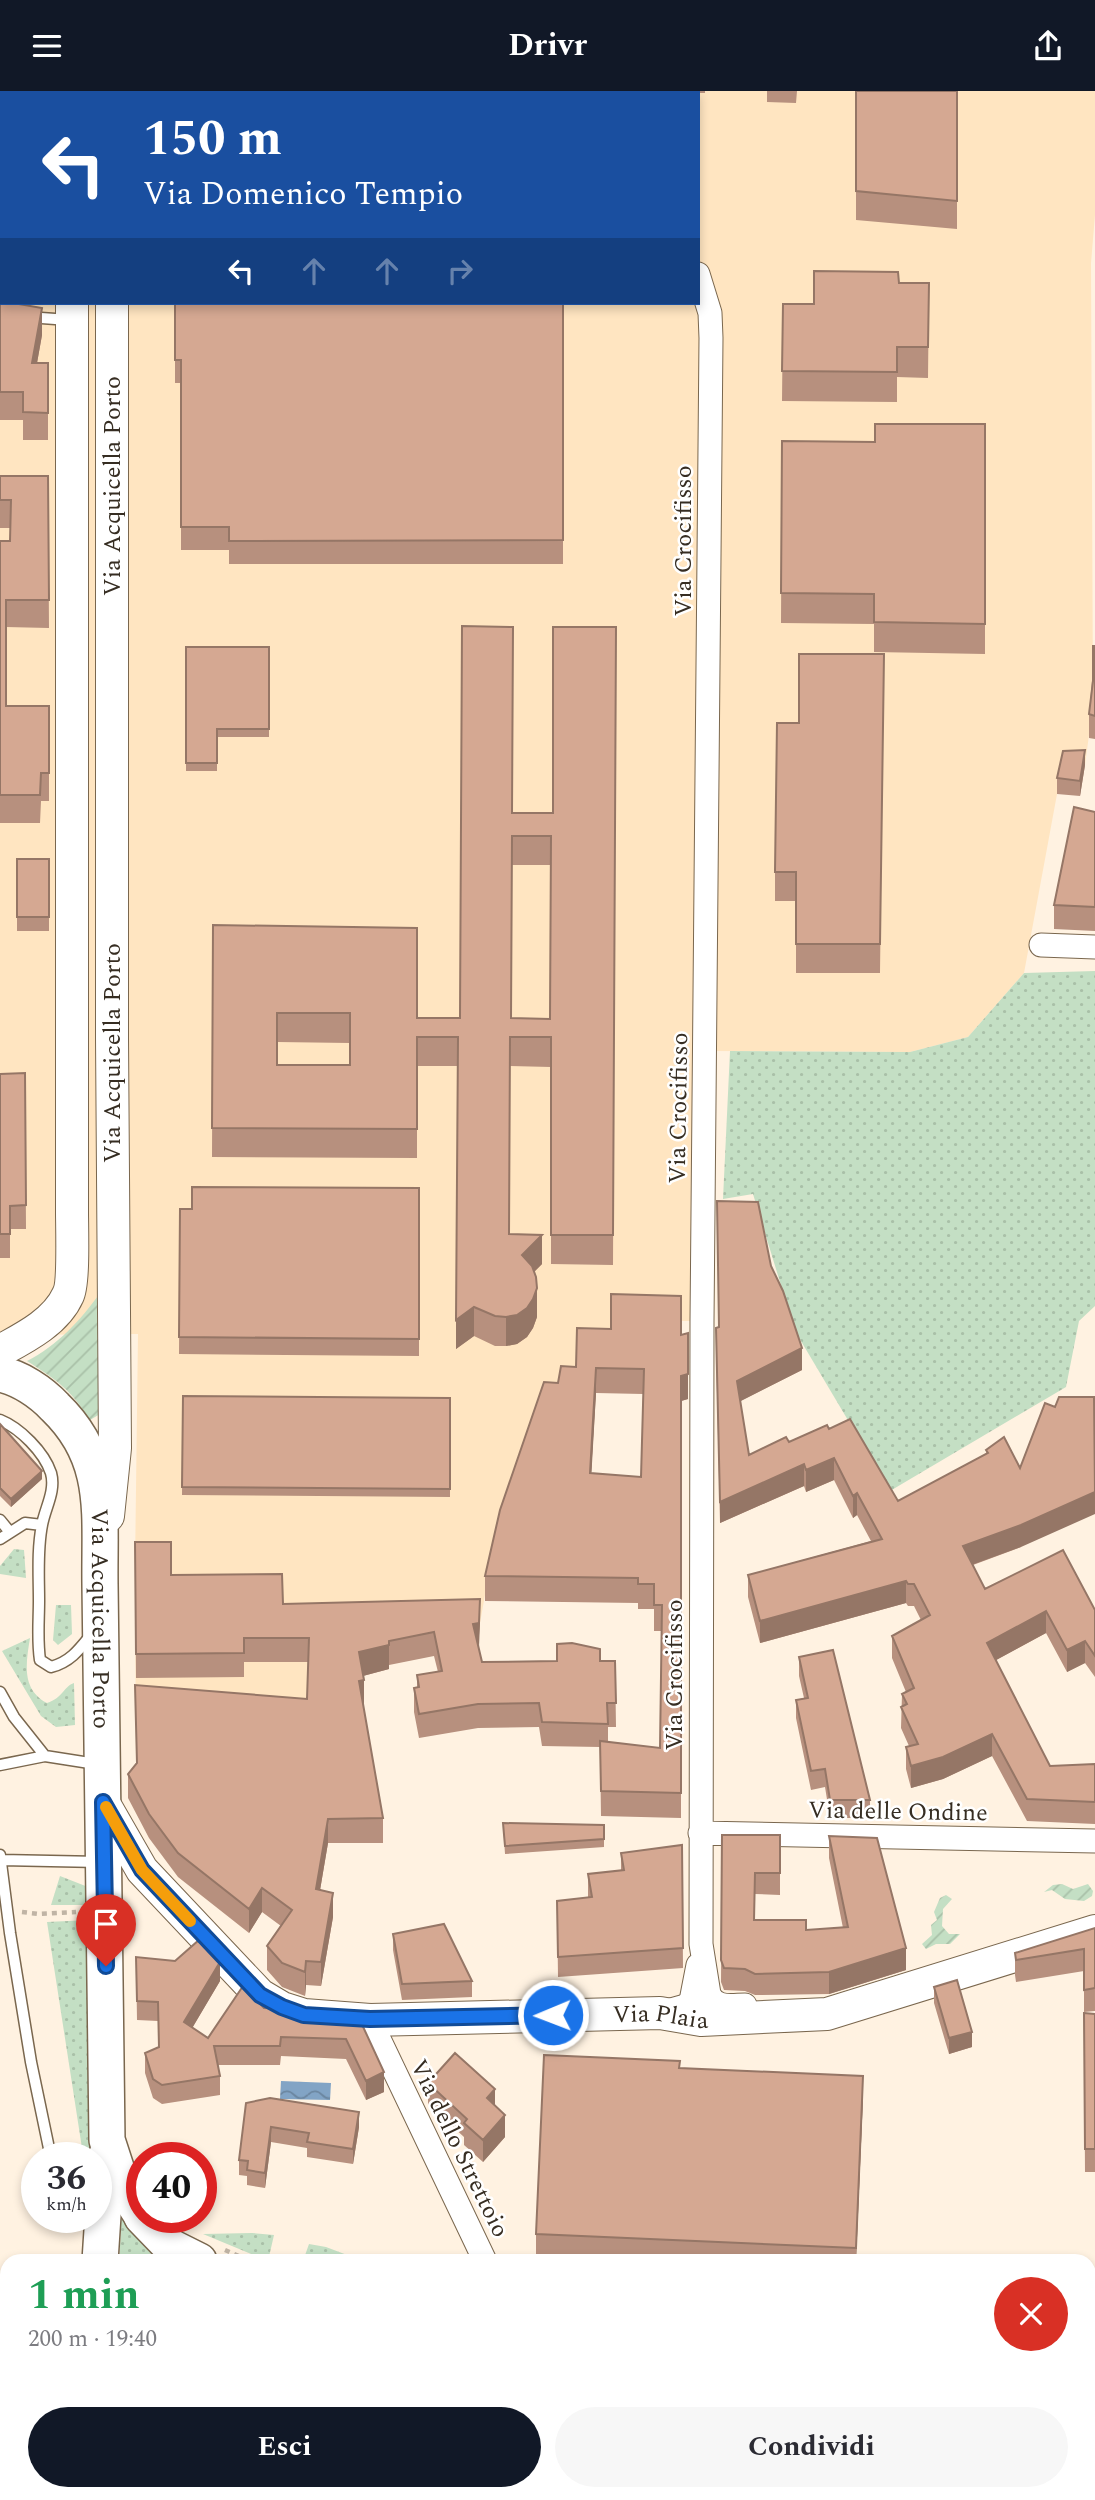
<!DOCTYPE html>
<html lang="it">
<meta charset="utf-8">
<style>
body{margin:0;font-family:Spectral,serif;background:#f7f7f7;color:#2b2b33;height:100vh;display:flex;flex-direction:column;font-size:26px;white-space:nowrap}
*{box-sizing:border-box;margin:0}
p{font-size:23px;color:#7c7c81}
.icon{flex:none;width:38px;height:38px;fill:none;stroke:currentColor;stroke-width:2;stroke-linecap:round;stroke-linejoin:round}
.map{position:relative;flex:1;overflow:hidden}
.panel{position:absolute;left:0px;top:2163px;width:1096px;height:247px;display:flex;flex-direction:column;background:#fff;border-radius:21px 21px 0 0;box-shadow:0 4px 10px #0003}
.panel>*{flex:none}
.guide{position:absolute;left:0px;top:0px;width:700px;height:214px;box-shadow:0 4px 10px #0003;background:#1a4fa0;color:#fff;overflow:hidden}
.speed{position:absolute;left:21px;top:2051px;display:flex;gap:14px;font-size:35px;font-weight:700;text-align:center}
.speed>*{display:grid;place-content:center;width:91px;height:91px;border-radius:50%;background:#fff;box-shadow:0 4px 10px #0003;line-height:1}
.speed small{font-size:18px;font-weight:400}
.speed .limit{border:10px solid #d22;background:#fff;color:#111}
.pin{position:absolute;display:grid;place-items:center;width:60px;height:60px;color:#fff;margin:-72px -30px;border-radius:50% 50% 50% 0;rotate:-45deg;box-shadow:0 0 7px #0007}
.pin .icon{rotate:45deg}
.me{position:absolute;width:77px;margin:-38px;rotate:269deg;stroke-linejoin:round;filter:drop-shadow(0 0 5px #0008)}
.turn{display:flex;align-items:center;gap:24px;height:147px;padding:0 28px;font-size:32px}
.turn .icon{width:91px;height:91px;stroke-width:2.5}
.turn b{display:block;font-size:49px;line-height:60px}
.lanes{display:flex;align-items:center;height:66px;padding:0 28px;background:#0003;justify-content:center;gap:35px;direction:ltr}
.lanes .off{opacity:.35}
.round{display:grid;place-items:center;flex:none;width:74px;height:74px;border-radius:37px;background:#f7f7f7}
.summary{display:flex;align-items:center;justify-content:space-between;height:119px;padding:0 28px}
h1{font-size:42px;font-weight:700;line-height:52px;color:#1e9e55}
.primary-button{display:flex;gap:14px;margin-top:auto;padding:14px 28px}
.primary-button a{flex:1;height:80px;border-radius:42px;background:#111827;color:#fff;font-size:28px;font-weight:700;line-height:80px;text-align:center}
.primary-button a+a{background:#f7f7f7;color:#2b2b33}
header{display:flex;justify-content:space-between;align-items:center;height:91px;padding:0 28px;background:#111827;color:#fff;font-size:32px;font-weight:700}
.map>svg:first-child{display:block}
</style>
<header><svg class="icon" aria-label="menu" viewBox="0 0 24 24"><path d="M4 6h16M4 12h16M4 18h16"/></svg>Drivr<svg class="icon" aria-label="share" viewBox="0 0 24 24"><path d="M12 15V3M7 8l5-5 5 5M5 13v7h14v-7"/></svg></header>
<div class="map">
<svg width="1095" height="2409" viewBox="0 0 1095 2409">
<defs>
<pattern id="grass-dots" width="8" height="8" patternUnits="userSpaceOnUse" patternTransform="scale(1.75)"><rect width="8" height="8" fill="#c4dfc4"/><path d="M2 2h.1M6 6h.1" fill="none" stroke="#a9c0a8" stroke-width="1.8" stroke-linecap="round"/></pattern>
<pattern id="garden-furrows" width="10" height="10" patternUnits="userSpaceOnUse" patternTransform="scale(1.75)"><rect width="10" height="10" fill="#c4dfc4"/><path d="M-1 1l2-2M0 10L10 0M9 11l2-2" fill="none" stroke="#a9c0a8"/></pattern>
<pattern id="water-waves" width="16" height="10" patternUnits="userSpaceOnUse" patternTransform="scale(1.75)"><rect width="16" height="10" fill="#82a4c5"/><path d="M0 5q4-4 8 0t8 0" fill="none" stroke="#6b86a0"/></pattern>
</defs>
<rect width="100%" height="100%" fill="#fff2e1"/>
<path fill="#ffe5c1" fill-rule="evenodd" d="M0,0H1095V124L1091,172L1093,614L1085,674L1062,676L1024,882L968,946L910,961L706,960L702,1230H670L611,1263L576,1301L488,1487L480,1532L352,1536L364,1613L359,1615L383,1752H306L136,1676L135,1475L138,1243L0,1244ZM2,2H698V212H2Z"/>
<path fill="url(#grass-dots)" d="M1095,880V1215L1079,1230L1066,1296L890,1400L795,1240L753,1103L723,1108L730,960L910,961L968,946L1024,882Z
M14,1458L24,1459L26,1487L0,1483V1475Z
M56,1514H71L72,1543L58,1554L53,1549Z
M30,1547C26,1572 21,1598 47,1612C63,1607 64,1595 74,1592L75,1634L56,1636L41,1625L2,1560Z
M60,1785L88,1796L89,1814H51Z
M89,1829L90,2064L86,2065L82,2057L47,1831Z
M114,2112L172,2170H119L121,2139Z
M252,2142L274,2144L268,2170L203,2143Z
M309,2153L326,2156L363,2170H303Z
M0,2323L7,2327V2403H112L117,2409H0Z
M361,2403H491L497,2409H354Z"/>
<path fill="url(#garden-furrows)" d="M100,1202V1323L90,1329C70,1298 58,1290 27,1270C58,1254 80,1230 100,1202Z
M1062,1793L1073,1798L1088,1793L1093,1800L1092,1805L1084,1810L1065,1808L1052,1799L1044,1801L1053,1794Z
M946,1804L952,1808L943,1818L942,1835L949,1843H960L950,1853H936L926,1858L922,1853L932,1844L931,1834L937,1829L934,1821L940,1807Z"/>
<path fill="url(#water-waves)" d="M281,1990L331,1992L330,2009L280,2008Z"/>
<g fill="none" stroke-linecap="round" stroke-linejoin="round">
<g stroke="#7a674e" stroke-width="13">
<path id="lane" d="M0,97H2
M0,224L69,229
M0,1329C20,1337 44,1361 51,1382C56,1400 45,1417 42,1434C37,1459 39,1485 39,1510C39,1529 37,1549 40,1569L51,1576C70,1571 79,1559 91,1544
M0,1429L9,1440
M0,1448L25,1432L42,1434
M0,1601L14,1626L45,1665
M0,1674L45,1665L96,1673
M0,1764L10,1842L31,1971L51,2067
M1,1769L100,1771
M127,2403L132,2409"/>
</g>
<g stroke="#7a674e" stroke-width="25">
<path id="street" d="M698,183L710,222L711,247L702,1230L701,1853L709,1903C716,1918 731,1914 745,1914
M1041,854L1095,856
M700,1742L1095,1750
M660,1922L685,1915L691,1910L698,1874
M370,1929L485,2170"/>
</g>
<g stroke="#7a674e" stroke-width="34">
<g id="secondary">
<path d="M72,0V2"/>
<path d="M112,0V2"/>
<path d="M0,1260C24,1247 56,1231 68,1204C74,1193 72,1137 72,1121V212"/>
<path d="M108,1425L115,1357L112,947V212"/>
<path id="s1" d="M103,1711L142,1779L260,1904L282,1917L304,1924L370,1929L660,1922L701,1929L827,1923L1095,1840"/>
</g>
</g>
<g stroke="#7a674e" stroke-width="38">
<g id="primary">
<path id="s2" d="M0,1283C20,1287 41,1301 55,1316C109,1368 99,1423 100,1493L107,2049L121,2092L142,2125"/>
<path d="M142,2126L171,2156L199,2170"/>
<path d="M100,2170L107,2063"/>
<path d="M0,2298L7,2303"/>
<path d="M159,2403L174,2409"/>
<path d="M519,2403L525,2409"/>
<path d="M564,2403L569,2409"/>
<path d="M303,2409L316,2403"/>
</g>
</g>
<path stroke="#c0b4a5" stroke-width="4.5" stroke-dasharray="5 5" stroke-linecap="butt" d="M22,1821L39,1823L76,1821
M225,2159L250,2170"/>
<use href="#lane" stroke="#fff" stroke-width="10"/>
<use href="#street" stroke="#fff" stroke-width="23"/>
<use href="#secondary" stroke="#fff" stroke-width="32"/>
<use href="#primary" stroke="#fff" stroke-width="35"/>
</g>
<path fill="#b7907e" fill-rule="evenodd" d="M618,0H705V2H618Z
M767,0H797L796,12L767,11Z
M856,0H957V138L856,129Z
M899,192H929L928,287L897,286V311L782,310L783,213H814Z
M0,210L42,244L37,272H48V349H23V329H0Z
M175,212H563V473H229V459H181V292H175Z
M985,333V563L874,561V533L781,532L782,350L875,351Z
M0,385H48L49,537L6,536V615H49V710H41L40,732H0V450H10L11,437H0Z
M616,536L613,1174L551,1173V976L510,975L509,1143L542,1173L534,1181L537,1226L533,1237L527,1246L517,1253L506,1255H495L474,1245L456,1258L458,975H417V1067L212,1066L213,834L417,927H460L512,722H553ZM512,774H551L550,928L511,927ZM277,951L350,952V974H277Z
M1095,555V648L1089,647V623Z
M186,556H269V646H217V680H186Z
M884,563L880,882H796V810H775V781Z
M1085,674L1080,705L1057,703V687Z
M1095,721V840L1054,838V814Z
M17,768H49V840H17Z
M25,982L26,1138H10V1167H0V983Z
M419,1097V1265L179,1263L180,1118H192Z
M771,1175L802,1279L740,1310L749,1364L829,1338L898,1410L986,1363V1359L1021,1456L973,1474L985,1498L1095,1519V1586L1085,1572L1067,1581L1046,1542L996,1569L1050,1675L1095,1673V1733L1027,1730L992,1665L943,1688L911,1697L906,1678V1656L909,1655L901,1637L902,1603L906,1601L892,1567V1545L921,1529L914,1515H908L906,1512L760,1552L748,1506V1484L871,1450L857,1424L853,1427L834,1389L806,1401L804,1395L720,1432L716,1259L718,1236Z
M681,1244L688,1267V1308L681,1310V1727L601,1725L600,1656L542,1655L539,1636L478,1637L419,1647L414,1621V1597L417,1596V1584L438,1581L434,1565L389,1574V1578L363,1585L364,1613H363L383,1727V1752H328L320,1799L333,1826L321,1895L306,1894L305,1905L282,1896L267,1879V1855L281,1835L262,1821L249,1842L178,1786L149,1747L128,1707V1683L307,1608L308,1571H244V1586L136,1587L135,1451L171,1484L283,1513L480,1532L478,1556L482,1571L615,1570L616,1636H608V1651L660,1657L662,1540H654V1518H638V1512L485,1510V1485L558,1292L576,1276ZM596,1302L643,1303L641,1386L591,1383Z
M183,1305L450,1307V1406L182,1404Z
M0,1333L42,1388L11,1416L0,1405Z
M799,1566L870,1709V1727H830L825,1696L811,1699L796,1627V1609L804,1607L799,1585Z
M503,1732L604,1748V1756L505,1763Z
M722,1744H780V1804L755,1803L754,1829L806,1839L843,1837L829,1767V1745L906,1879L829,1903L755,1904L745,1900L724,1899L721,1891Z
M682,1754L683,1877L558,1886L557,1810L588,1806V1783L621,1779V1762Z
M1095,1837V1920L1084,1921V1880L1016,1891L1015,1884V1862Z
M393,1843L472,1890V1906L402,1909L393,1859Z
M136,1866L220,1890L192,1937L208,1947L264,1917L303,1923L359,1927L384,2001L366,2009L346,1968L281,1965L280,1974H218L220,1985V2004L162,2013L153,2007L145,1982V1962L159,1957L158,1930L137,1929Z
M934,1896L972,1956L949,1963L934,1912Z
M1084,1922L1095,1923V2081H1085Z
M680,1977L863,2006L856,2170H678L536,2164V2143Z
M428,1992L495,2015L505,2046L483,2071L464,2054V2046L428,2013Z
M246,2012L359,2036L353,2073L307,2066V2057L271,2051L265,2097L247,2094V2085L239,2084V2069Z"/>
<path fill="#957666" d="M42,217V244L32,300V272Z
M1085,659V674L1080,705V690Z
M542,1144V1173L522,1193V1164Z
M537,1197V1226L533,1237L527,1246L517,1253L506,1255V1226Z
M474,1216V1245L456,1258V1229Z
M802,1257V1279L737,1312V1290Z
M596,1277V1302L590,1408V1382Z
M688,1283V1308L681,1310V1727V1285Z
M834,1367V1389L806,1401V1379Z
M804,1373V1395L720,1432V1411Z
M42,1380V1388L11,1416V1408Z
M1095,1401V1423L1021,1456L963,1477V1455Z
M857,1402V1424L853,1427V1405Z
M906,1490V1512L760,1552V1530Z
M480,1508V1532L479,1556L473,1533Z
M1046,1520V1542L987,1574V1552Z
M389,1550V1578L359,1586V1561Z
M1085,1550V1572L1067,1581V1559Z
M364,1589V1613L359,1614V1590Z
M992,1643V1665L943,1688L911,1697V1675Z
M328,1728V1752L316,1823V1798Z
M262,1797V1821L249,1842V1818Z
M333,1802V1826L321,1895V1871Z
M906,1857V1879L829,1903V1881Z
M306,1870V1894L305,1905V1881Z
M220,1871V1890L184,1951V1931Z
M972,1941V1956L949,1963V1947Z
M384,1981V2001L366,2009V1990Z
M863,1985V2006L856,2170V2157Z
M495,1998V2020L487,2007Z
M359,2021V2036L353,2073V2058Z
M505,2024V2046L483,2071V2049Z
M271,2036V2051L265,2097V2082Z"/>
<path fill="#d5a892" stroke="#957666" stroke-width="2" fill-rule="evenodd" d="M5,0H43V2H5Z
M207,0H251V2H207Z
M856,0H957V110L856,100Z
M814,180L898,181L899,192H929L928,256H897V281L782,280L783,213H814Z
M0,210H2V212H13L42,217L32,272H48V322L23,321V301H0Z
M175,212H563V449L229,450V436H181V269H175Z
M875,333H985V533L874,531V503L781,502L782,350L875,351Z
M0,385H48L49,509H6V615H49V682H41L40,704H0V450H10L11,409H0Z
M462,535L513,536L512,722H553V536H616L613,1144H551V946H510L509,1143L542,1144L522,1164L532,1175L536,1186L537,1197L533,1208L527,1217L517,1224L506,1226L495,1225L474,1216L456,1229L458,946H417V1038L212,1037L213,834L417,837V927H460ZM512,745H551L550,928L511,927ZM277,922H350V974H277Z
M1093,555H1095V625L1089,623L1093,590Z
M186,556H269V638H217V672H186Z
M799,563H884L880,853H796V781H775L777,632H799Z
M1085,659L1080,690L1057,687L1063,660Z
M1074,716L1095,721V816L1054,814Z
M17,768H49V826H17Z
M25,982L26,1114L10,1115V1143H0V983Z
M192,1096L419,1097V1248L179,1246L180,1118H192Z
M717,1110L758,1111L771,1175L783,1200L802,1257L737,1290L749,1364L786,1346L789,1351L827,1334L829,1338L850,1328L898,1410L988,1362L986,1359L1004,1346L1020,1377L1045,1312L1055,1316L1059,1306H1094L1095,1401L1021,1434L963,1455L985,1498L1063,1459L1095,1519V1565L1085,1550L1067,1559L1046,1520L987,1552L1050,1675L1095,1673V1711L1027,1708L992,1643L943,1666L911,1675L906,1656L918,1653L901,1616L907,1613L902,1603L914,1597L892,1545L930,1524L914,1493H908L906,1490L760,1530L748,1484L882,1448L857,1402L853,1405L834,1367L806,1379L804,1373L720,1411L716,1237L719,1236Z
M611,1203L681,1205V1244L688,1242V1283L681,1285V1702L601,1700L600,1650L660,1657L662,1514H654V1493H638V1487L485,1485L500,1419L544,1291L558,1292L561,1275L576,1276L577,1237L611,1238ZM596,1277L644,1278L641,1386L590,1382Z
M183,1305L450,1307V1398L182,1396Z
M0,1333L42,1380L11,1408L0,1397Z
M135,1451H171V1484L282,1483L283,1513L480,1508L479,1532L473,1533L482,1571L557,1570V1553L572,1552L600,1558V1570H615L616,1612H607L608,1633L542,1631L539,1612L478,1613L419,1623L414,1597L419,1596L417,1584L442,1580L434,1541L389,1550V1554L359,1561L364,1589L359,1590L383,1727L328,1728L316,1798L333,1802L321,1871L306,1870L305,1881L282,1872L267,1855L292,1819L262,1797L249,1818L178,1762L149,1723L128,1683L137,1672L135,1594L307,1608L309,1547H244V1562L136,1563Z
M833,1559L870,1709H830L825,1678L811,1680L796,1609L808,1607L799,1566Z
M503,1732L604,1734V1748L505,1755Z
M722,1744H780V1782H755L754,1829H806V1839L848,1836L829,1745L877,1747L906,1857L829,1881L755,1883L745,1878L724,1877L721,1869Z
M682,1754L683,1857L558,1866L557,1810L592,1806L588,1783L624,1779L621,1762Z
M444,1833L472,1890L402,1893L393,1843Z
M1095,1837V1897L1084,1899V1858L1016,1869L1015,1862Z
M199,1849L220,1871L184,1931L208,1947L243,1895L264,1917L286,1918L303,1923L359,1927L384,1981L366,1990L346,1948L281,1946L280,1955H214L220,1985L162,1994L153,1988L145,1962L159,1956L158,1911L137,1910L136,1866L175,1870Z
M957,1889L972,1941L949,1947L934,1896Z
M1084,1922L1095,1923V2058H1085Z
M455,1962L495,1998L487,2007L505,2024L483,2049L464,2032L467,2028L428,1992Z
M544,1964L680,1970L679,1977L863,1985L856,2157L536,2143Z
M270,2007L359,2021L353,2058L307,2051L309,2042L271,2036L265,2082L247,2079L248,2070L239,2069L246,2012Z
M984,2403H992L993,2409H958Z"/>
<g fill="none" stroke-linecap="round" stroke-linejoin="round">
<g stroke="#114b97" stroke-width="18">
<path id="route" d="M106,1875L103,1711L142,1779L260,1904L282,1916L304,1924L370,1928L553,1924"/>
</g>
<use href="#route" stroke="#1a73e8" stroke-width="12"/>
<path stroke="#f59e0b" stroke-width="12" d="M106,1716L142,1779L190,1830"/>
</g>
<g text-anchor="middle" stroke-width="5" stroke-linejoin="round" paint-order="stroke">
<g font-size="24" fill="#362d22" stroke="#fff">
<text transform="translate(112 395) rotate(-90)" y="8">Via Acquicella Porto</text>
<text transform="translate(683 450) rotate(-90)" y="8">Via Crocifisso</text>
<text transform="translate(112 962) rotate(-90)" y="8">Via Acquicella Porto</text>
<text transform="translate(678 1017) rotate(-89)" y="8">Via Crocifisso</text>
<text dy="8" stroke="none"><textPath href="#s2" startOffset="289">Via Acquicella Porto</textPath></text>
<text transform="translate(674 1584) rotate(-90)" y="8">Via Crocifisso</text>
<text transform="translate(898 1720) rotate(1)" y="8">Via delle Ondine</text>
<text dy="8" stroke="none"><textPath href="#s1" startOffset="656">Via Plaia</textPath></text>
<text transform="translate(460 2057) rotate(64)" y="8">Via dello Strettoio</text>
</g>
</g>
</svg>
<div class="speed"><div>36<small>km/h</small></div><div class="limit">40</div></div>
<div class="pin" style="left:106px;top:1875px;background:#d93025"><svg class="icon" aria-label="arrive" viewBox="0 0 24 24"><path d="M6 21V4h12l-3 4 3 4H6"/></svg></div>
<svg class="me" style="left:553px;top:1924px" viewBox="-20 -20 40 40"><circle r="17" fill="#1a73e8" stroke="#fff" stroke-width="3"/><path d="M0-11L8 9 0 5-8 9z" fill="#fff"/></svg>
<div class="guide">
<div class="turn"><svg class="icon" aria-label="left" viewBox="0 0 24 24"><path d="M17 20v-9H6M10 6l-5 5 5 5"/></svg><div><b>150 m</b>Via Domenico Tempio</div></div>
<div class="lanes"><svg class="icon" aria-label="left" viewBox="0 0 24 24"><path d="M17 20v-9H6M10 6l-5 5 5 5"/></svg><svg class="icon off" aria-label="ahead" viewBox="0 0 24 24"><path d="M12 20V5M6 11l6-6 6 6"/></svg><svg class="icon off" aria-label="ahead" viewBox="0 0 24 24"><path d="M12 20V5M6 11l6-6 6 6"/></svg><svg class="icon off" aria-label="right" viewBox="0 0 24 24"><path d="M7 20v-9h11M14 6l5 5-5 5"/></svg></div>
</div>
<section class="panel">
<div class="summary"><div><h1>1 min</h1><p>200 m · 19:40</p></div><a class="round" style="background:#d93025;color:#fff"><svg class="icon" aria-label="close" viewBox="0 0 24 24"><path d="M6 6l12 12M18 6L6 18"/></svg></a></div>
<div class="primary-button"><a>Esci</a><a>Condividi</a></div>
</section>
</div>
